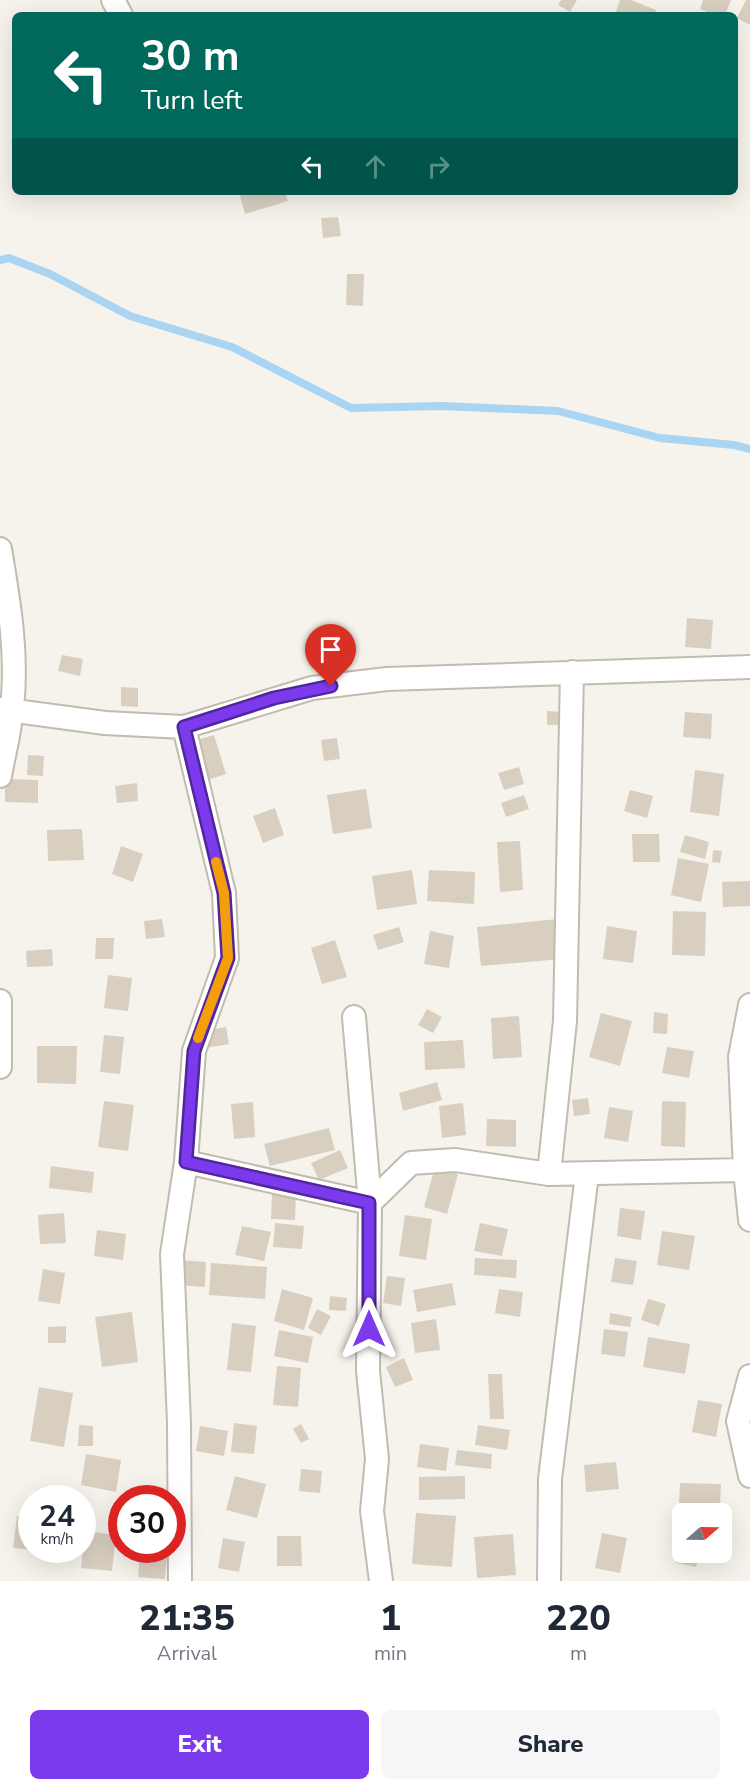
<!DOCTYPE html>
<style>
body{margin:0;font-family:"Nunito Sans",sans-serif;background:#f6f6f7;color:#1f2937;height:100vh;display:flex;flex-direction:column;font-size:22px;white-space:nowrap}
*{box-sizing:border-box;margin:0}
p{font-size:20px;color:#747a83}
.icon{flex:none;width:33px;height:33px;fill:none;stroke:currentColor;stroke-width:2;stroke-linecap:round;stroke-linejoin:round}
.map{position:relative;height:1581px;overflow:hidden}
.details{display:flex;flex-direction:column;background:#fff;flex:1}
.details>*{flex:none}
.banner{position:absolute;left:12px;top:12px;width:726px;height:183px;border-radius:9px;box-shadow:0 6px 24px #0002;background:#00695c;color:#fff;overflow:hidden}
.needle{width:39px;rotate:70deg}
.controls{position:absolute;left:672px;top:1503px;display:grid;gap:12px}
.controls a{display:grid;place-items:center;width:60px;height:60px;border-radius:9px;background:#fff;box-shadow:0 6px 24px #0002;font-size:30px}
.speed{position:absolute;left:18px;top:1485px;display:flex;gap:12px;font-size:30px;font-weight:700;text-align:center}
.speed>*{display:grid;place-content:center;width:78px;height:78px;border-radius:50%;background:#fff;box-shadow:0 6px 24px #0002;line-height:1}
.speed small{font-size:15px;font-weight:400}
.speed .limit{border:9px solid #d22;background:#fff;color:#111}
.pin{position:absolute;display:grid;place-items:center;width:51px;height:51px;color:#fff;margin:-62px -26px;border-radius:50% 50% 50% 0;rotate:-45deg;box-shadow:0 0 6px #0007}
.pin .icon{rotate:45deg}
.me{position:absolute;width:66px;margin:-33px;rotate:0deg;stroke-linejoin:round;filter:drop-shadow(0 0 4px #0008)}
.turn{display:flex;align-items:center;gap:21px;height:126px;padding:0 30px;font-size:27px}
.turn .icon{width:78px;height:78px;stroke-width:2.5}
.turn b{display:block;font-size:42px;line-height:51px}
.lanes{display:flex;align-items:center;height:57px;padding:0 30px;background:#0003;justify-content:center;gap:30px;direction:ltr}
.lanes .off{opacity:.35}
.eta{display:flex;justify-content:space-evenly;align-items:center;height:102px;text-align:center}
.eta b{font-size:36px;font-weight:800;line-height:42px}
.primary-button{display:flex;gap:12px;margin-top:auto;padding:12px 30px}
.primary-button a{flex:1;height:69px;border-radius:9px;background:#7c3aed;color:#fff;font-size:24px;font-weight:800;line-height:69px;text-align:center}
.primary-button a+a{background:#f6f6f7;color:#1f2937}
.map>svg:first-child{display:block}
</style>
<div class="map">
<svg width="750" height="1581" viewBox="0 0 750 1581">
<rect width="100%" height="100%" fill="#f6f3ec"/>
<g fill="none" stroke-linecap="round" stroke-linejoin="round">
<path stroke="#a9d4f2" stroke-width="8" d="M0,260L9,258L50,274L130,316L232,347L351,408L442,406L558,411L660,438L734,445L750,449"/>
</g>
<path fill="#d8cfc1" d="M561,0H577L570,12L558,5Z
M620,0H631L656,10L654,15H615Z
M703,0H731L725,15H715L700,9Z
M746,0H750V25L737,18Z
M239,192H285L288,201L245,214Z
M338,217L341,236L323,238L321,218Z
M347,274H364L363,306L346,305Z
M687,618L713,620L711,649L685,647Z
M62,655L83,659L80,676L58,671Z
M121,687L138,688V707L121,706Z
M547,711L565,712V725H547Z
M685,712L712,714L711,739L683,737Z
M214,735L226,774L202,782L190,742Z
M337,738L340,759L324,761L321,740Z
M28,755L44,756L43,776L27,775Z
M519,767L524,784L504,790L498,773Z
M695,770L724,774L719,816L690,812Z
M5,779L38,780V803L5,802Z
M137,783L138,801L117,803L115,786Z
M366,789L372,828L333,834L327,795Z
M630,790L653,796L647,818L624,811Z
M524,795L529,809L506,817L501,803Z
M275,808L284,835L263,843L253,816Z
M82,829L84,860L48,861L47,830Z
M632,834H659L660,862H633Z
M685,835L709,842L705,859L680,852Z
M520,841L523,890L500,892L497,842Z
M121,846L143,854L133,882L112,874Z
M713,850L722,851L720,863L712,862Z
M678,858L709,864L701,902L671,895Z
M412,870L417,904L377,910L372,876Z
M429,870L475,872L474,904L427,901Z
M750,881V906L723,907L722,882Z
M673,911L706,912L705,956L672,955Z
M162,919L165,937L146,939L144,921Z
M557,919L561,959L481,966L477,927Z
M607,926L637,931L633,963L603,959Z
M399,927L404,942L378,950L373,935Z
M430,931L454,936L449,968L424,964Z
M96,938H114L113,959H95Z
M335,940L347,977L322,984L311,948Z
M52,949L53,966L27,967L26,951Z
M108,975L132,978L128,1011L104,1008Z
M427,1009L442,1017L433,1033L418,1025Z
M654,1012L668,1014L667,1034L653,1033Z
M601,1013L632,1021L620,1066L589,1057Z
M519,1016L522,1057L493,1059L491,1018Z
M226,1027L229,1044L206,1048L204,1031Z
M104,1035L124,1037L120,1074L100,1072Z
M463,1040L465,1068L425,1070L424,1042Z
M37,1046H77L76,1084L37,1083Z
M667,1047L694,1051L689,1078L662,1073Z
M437,1082L442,1100L403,1111L399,1093Z
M588,1098L590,1114L574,1116L572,1100Z
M104,1101L134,1105L128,1151L98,1147Z
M662,1101L686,1102L685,1147L661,1146Z
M253,1102L255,1137L234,1139L231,1104Z
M463,1103L466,1135L442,1138L439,1106Z
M609,1107L633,1111L628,1142L604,1138Z
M487,1119L516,1120V1147L486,1146Z
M329,1128L335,1150L270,1166L264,1144Z
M340,1150L348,1168L319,1180L311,1163Z
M51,1166L94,1172L92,1193L49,1188Z
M435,1167L458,1174L447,1214L424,1207Z
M272,1194H296L295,1220L271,1219Z
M620,1208L645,1211L641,1240L617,1236Z
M64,1213L66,1243L40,1244L38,1215Z
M405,1215L432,1219L426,1260L399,1256Z
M275,1223L304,1226L302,1249L273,1247Z
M480,1223L508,1229L502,1256L474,1251Z
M242,1226L271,1232L264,1261L235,1255Z
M97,1230L126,1234L123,1260L94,1256Z
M662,1231L695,1236L689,1270L657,1265Z
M475,1258L517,1260L516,1278L474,1275Z
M615,1258L637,1261L633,1285L611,1282Z
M180,1260L206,1262L205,1287L179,1285Z
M211,1263L267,1267L265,1299L209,1295Z
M43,1269L65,1273L60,1304L38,1301Z
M387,1276L405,1278L401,1306L383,1303Z
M452,1283L456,1305L417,1312L413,1290Z
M282,1289L313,1298L304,1330L274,1321Z
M499,1289L523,1292L520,1317L495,1313Z
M330,1296L347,1298L346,1311L329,1310Z
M648,1299L666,1304L659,1326L641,1320Z
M317,1309L331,1316L321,1335L308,1328Z
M132,1312L138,1362L102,1367L95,1317Z
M610,1313L632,1317L630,1327L609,1324Z
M436,1319L440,1350L415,1353L411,1323Z
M232,1323L256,1326L251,1372L227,1370Z
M66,1326V1343H48V1327Z
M604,1329L628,1332L625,1357L601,1354Z
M279,1330L313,1337L308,1363L274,1356Z
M648,1337L690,1344L685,1374L643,1367Z
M404,1358L413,1380L395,1387L386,1367Z
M277,1366L301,1368L298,1407L273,1405Z
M488,1374H502L504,1419H490Z
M39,1387L73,1393L64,1447L30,1441Z
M698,1400L722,1404L716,1437L692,1432Z
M234,1423L257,1426L254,1454L231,1452Z
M301,1424L309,1439L301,1443L293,1429Z
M79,1425L93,1426V1446H78Z
M478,1425L510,1430L507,1450L475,1445Z
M200,1426L228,1431L224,1456L196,1451Z
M420,1444L449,1448L446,1471L417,1467Z
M457,1450L492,1454L491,1469L455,1465Z
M86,1454L121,1460L116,1492L81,1485Z
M616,1462L619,1489L586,1492L584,1465Z
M301,1469L322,1471L320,1493L299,1491Z
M235,1476L266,1484L257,1518L226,1510Z
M465,1476V1499L419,1500V1477Z
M680,1483L721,1484L720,1504L679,1503Z
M416,1513L456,1516L452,1567L412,1564Z
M17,1516L32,1517V1550L13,1548Z
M85,1531L116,1535L112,1571L81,1568Z
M602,1533L627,1538L620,1573L595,1568Z
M513,1534L516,1575L477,1578L474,1537Z
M277,1536H301L302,1566H277Z
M223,1538L245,1542L239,1572L218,1568Z
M682,1538V1552H700L696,1567L676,1563Z
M140,1554L167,1556L165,1579L138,1577Z"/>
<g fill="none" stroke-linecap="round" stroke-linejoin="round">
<g stroke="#c2bbae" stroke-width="26">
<path id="street" d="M113,0L121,15
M0,549C9,602 18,654 12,708C10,731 4,754 0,776
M0,709L105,723L184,727L312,688L387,679L750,667
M0,1001V1067
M750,1005L740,1057L745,1170L750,1220
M354,1017L370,1203L368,1371L377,1459L372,1511L381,1581
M186,1162L370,1203L411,1163L455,1160L549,1174L745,1170
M549,1174L565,1021L572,672
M750,1376L738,1421L750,1476
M180,1581L179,1423L172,1254L186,1162L194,1051L227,958L224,893L184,727
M549,1581L550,1479L587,1174"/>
</g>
<use href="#street" stroke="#fff" stroke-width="22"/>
</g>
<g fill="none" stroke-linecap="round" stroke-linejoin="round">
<g stroke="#51269a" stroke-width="15">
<path id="route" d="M331,686L274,698L184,727L224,893L228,958L194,1051L186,1162L369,1203V1329"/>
</g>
<use href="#route" stroke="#7c3aed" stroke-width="10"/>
<path stroke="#f59e0b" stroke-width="10" d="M198,1038L228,958L224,893L216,862"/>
</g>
</svg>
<div class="controls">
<a><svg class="needle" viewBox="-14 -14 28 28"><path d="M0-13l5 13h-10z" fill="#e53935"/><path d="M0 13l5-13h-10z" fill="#747a83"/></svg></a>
</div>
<div class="speed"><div>24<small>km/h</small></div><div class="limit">30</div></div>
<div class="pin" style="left:331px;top:686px;background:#d93025"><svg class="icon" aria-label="arrive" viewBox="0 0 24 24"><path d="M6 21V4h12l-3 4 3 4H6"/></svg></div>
<svg class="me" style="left:369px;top:1329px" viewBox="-20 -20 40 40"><path d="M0-17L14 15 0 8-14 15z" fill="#7c3aed" stroke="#fff" stroke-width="4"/></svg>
<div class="banner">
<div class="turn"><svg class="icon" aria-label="left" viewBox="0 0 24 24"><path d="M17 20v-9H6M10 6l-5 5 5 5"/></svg><div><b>30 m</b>Turn left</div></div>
<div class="lanes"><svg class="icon" aria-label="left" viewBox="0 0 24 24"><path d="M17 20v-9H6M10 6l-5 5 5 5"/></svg><svg class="icon off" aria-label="ahead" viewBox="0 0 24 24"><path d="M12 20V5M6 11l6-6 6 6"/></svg><svg class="icon off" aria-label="right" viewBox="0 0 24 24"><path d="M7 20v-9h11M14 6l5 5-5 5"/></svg></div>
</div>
</div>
<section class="details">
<div class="eta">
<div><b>21:35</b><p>Arrival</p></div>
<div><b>1</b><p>min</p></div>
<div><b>220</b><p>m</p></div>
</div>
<div class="primary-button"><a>Exit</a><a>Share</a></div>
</section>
